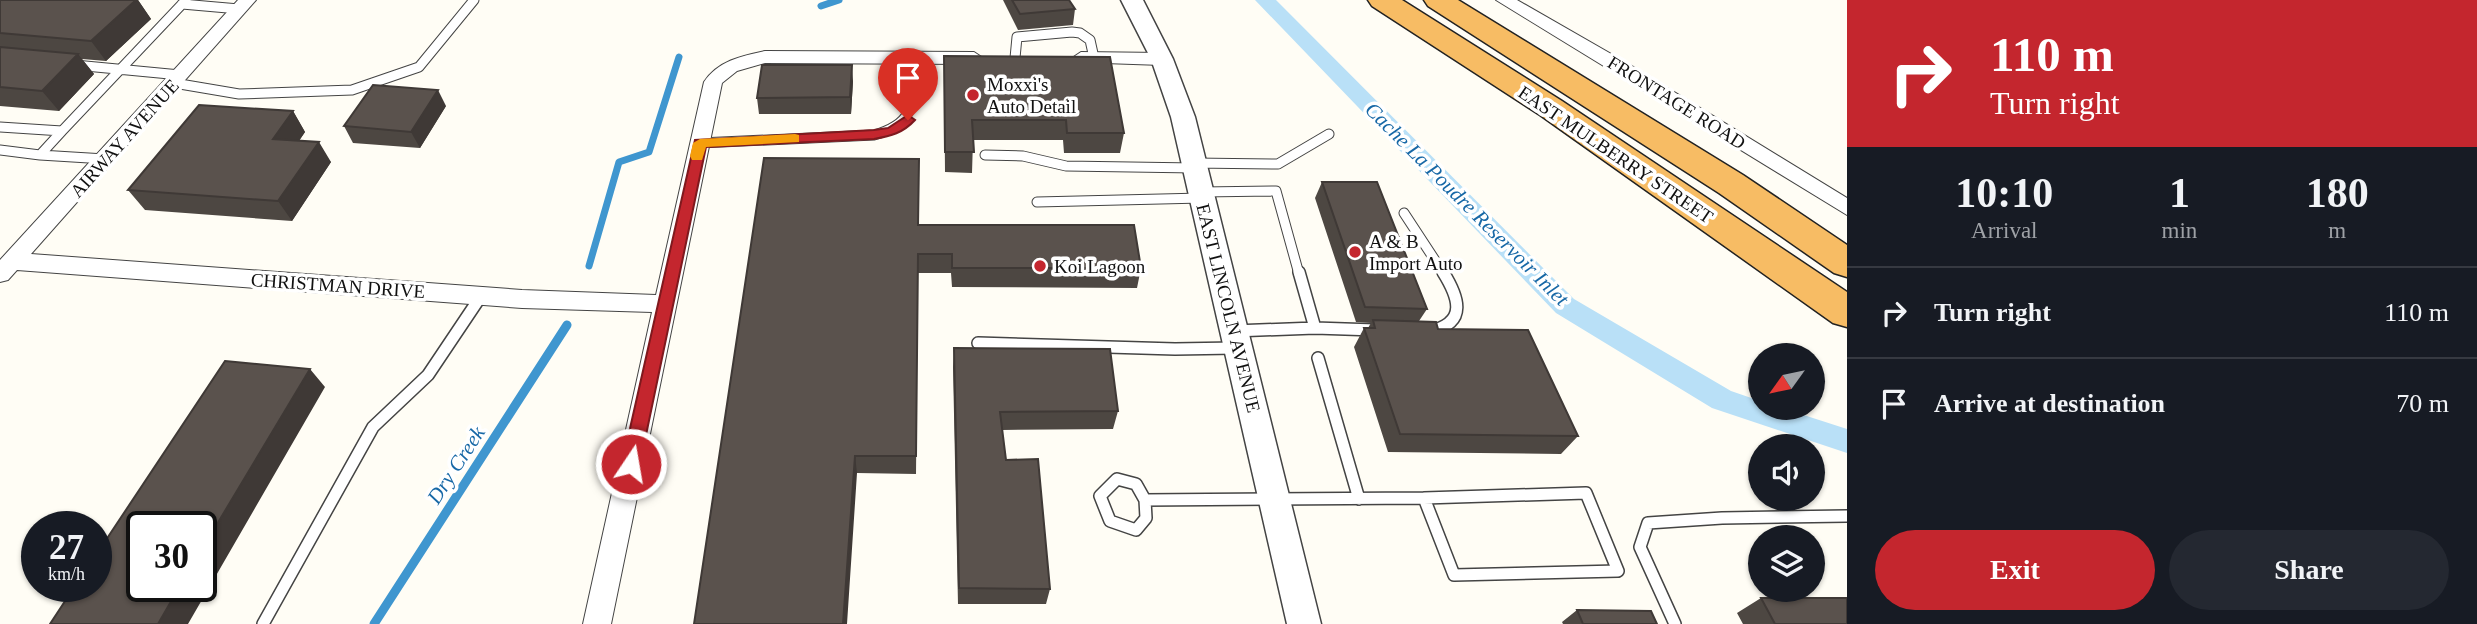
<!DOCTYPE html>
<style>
body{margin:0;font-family:"Times New Roman",serif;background:#242831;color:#f1f3f6;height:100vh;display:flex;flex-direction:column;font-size:26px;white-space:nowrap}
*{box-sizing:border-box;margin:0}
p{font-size:23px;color:#9ea1a6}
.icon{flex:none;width:38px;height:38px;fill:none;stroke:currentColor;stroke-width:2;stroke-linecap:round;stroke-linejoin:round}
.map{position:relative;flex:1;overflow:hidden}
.sheet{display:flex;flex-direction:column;background:#171b24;width:630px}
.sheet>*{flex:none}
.hud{background:#c4262e;color:#fff;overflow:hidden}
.needle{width:46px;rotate:237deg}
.tools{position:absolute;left:1748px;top:343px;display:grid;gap:14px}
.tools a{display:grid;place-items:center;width:77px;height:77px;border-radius:50%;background:#171b24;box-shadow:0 2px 5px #0004;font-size:35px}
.speed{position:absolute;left:21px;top:511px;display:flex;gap:14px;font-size:35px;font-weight:700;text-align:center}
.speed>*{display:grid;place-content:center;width:91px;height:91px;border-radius:50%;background:#171b24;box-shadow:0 2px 5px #0004;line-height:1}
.speed small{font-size:18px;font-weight:400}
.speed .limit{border:4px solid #111;border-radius:10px;background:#fff;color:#111}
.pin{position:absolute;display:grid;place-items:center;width:60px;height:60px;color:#fff;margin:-72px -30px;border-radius:50% 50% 50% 0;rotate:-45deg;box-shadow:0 0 7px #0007}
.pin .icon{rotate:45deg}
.me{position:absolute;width:77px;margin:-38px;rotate:12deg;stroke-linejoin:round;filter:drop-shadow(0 0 5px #0008)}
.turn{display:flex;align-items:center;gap:24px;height:147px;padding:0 28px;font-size:32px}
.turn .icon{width:91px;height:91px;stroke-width:2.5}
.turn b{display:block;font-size:49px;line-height:60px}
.eta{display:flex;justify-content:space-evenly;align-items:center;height:119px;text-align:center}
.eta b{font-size:42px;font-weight:700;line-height:49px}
.action{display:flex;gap:14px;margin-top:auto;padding:14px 28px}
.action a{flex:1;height:80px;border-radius:42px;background:#c4262e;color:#fff;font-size:28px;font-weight:700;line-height:80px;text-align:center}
.action a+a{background:#242831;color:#f1f3f6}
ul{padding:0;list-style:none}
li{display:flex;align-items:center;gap:21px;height:91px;padding:0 28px;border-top:2px solid #363941}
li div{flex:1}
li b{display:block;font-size:26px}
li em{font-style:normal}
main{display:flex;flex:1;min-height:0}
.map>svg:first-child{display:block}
</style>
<main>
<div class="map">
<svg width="1847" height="624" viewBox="0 0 1847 624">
<rect width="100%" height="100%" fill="#fffdf5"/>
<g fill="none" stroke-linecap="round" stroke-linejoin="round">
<path stroke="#3f96cf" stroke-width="7" d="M821,6L839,0
M589,266L619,162L649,152L679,57"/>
<path stroke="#3f96cf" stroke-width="9" d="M374,624L567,325"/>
<path fill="#b9e0f7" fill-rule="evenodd" d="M1255,0H1276L1574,299L1731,391L1760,401V408H1782L1847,429V453L1712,408L1556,313Z"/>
<g stroke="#444" stroke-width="11">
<path id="service-far1" d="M182,4L239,9
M1015,58L1017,37L1072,32L1080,33L1090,40L1094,58
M75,65L180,75
M174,83L239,94L352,90L419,67L474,0
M0,127L62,131L186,0
M62,131L40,155L105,159
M700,143L874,135C920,122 912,99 914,58
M0,150L40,155
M985,155L1023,156L1066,166L1195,168
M1194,163L1278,164L1329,134
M1202,192L1276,191L1299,274
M1037,202L1202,198
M1404,213L1444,274"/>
</g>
<g stroke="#444" stroke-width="14">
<path id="service" d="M1315,328L1375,330
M1234,331L1315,328L1299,272
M1430,331C1469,323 1458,296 1443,272
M978,343L1175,349L1235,348
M1318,358L1359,499
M1117,479L1136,484L1145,500L1146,518L1136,530L1110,521L1100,496Z
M1586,493L1618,571L1454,575L1424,498Z
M1145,500L1424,498
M263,624L373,427L428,375L481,296
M1675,624L1640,547L1648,523L1722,518L1847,516"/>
</g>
<g stroke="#444" stroke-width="2">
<path id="minor" d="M238,0H256L31,254L522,290L656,295L704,82C718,61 741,56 765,51L974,52L983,58L974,64L765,63L737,71L722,83L611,624H583L652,312L522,308L17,270L8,280L0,282V260Z
M1496,0H1517L1627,63L1847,198V215Z
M1081,52L1162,53L1171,59L1162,65L1075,62L1072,58Z"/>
</g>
<g stroke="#444" stroke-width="3">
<path id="tertiary" d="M1121,0H1143L1173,59L1195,117L1321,624H1287L1171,117L1151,59Z"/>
</g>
<g stroke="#222" stroke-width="3">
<path id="trunk" d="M1368,0H1402L1562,101L1847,292V327L1833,323L1540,115L1372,6Z
M1424,0H1458L1743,175L1847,245V277L1834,273L1719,193L1428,6Z"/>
</g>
<use href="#service-far1" stroke="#fff" stroke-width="9"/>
<use href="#service" stroke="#fff" stroke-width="11"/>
<use href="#minor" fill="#fff" fill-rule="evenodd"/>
<use href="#tertiary" fill="#fff" fill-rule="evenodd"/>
<use href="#trunk" fill="#f7bc64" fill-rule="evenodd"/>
</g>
<path fill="#4d4742" d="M0,0H138L151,19L106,61L82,59L94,74L59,111L0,106Z
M1003,0H1069L1075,9L1073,25L1018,30Z
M944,56L1124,133L1120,153H1064L1063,140H973L972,173L945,172Z
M853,81L851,114H759L757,98Z
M446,106L420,148L353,143L344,126Z
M293,111L305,132L299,141L331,162L292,221L145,210L128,190Z
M1322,182L1427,309L1419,321L1438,329L1578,436L1561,454L1388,452L1354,347L1364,328H1368L1371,323L1356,322L1315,198Z
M918,225L1141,268L1137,288L952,287L951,273H918L916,474L857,473L694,624Z
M954,348L1118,411L1113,429L1002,430L1006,460L1050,589L1046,604H958L953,367Z
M1761,598L1847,624H1743L1737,613Z
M1577,610L1657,624H1563L1562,622Z"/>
<path fill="#3f3936" d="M136,0H138L151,19L106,61L91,41Z
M78,54L94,74L59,111L42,91Z
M852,65L853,81L851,114L850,97Z
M438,90L446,106L420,148L411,132Z
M293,111L305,132L286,159L273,139Z
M319,142L331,162L292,221L278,201Z
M310,369L325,387L188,624H158L180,586H201V551Z
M855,456L857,473L847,624H843Z"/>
<path fill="#5a524d" stroke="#3f3936" stroke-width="2" d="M0,0H136L91,41L0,33Z
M1012,0H1069L1075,9L1020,14Z
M0,47L78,54L42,91L0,87Z
M944,56L1110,57L1124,133H1067L1066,120H972L974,152H945Z
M762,65H852L850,97L757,98Z
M373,85L438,90L411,132L344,126Z
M199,105L293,111L273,139L319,142L278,201L128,190Z
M764,158L919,159L918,225H1134L1141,268H952V254H918L916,456H855L843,624H694Z
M1322,182H1377L1427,309L1365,307Z
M1373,320L1436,322L1438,329L1528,330L1578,436L1400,434L1364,328H1375Z
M954,348L1110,349L1118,411L1000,412L1006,460L1038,459L1050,589L959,588Z
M225,361L310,369L201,551V527H142V586H180L158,624H50L75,586H96V555Z
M1761,598H1847V624H1775Z
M1577,610L1651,611L1657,624H1583Z"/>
<path fill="#c4262e" stroke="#7f191e" stroke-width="2" d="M908,115L915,120C903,133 891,136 874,139L706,147L640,464L637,469L631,472L624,469L622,464L695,140L874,130L888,128Z"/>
<path fill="#f59e0b" d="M795,134L799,135V142L706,147L702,160H692L690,156L693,143L700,139Z"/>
<g fill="#c4262e" stroke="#fff" stroke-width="2.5">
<circle cx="973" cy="95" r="7"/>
<circle cx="1355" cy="252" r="7"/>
<circle cx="1040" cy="266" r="7"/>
</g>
<g text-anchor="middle" stroke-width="7" stroke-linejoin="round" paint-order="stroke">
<g font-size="19" fill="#111" stroke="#fff" text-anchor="start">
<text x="987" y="91">Moxxi's<tspan x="987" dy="22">Auto Detail</tspan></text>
<text x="1369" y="248">A &amp; B<tspan x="1369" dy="22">Import Auto</tspan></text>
<text x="1054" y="273">Koi Lagoon</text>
</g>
<g font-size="19" fill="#111" stroke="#fff">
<text transform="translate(1677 102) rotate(32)" y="7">FRONTAGE ROAD</text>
<text transform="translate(124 138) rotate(-48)" y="7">AIRWAY AVENUE</text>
<text transform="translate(1616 154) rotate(34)" y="7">EAST MULBERRY STREET</text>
<text transform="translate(338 285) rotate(4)" y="7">CHRISTMAN DRIVE</text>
<text transform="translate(1229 308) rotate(76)" y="7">EAST LINCOLN AVENUE</text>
</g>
<g font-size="21" font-style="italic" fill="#1768a6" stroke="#fff">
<text transform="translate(1467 204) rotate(45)" y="7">Cache La Poudre Reservoir Inlet</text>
<text transform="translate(456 465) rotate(-57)" y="7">Dry Creek</text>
</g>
</g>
</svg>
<div class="tools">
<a><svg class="needle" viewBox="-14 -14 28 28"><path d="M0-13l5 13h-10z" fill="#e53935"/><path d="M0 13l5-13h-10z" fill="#9ea1a6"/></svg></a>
<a><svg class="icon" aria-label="sound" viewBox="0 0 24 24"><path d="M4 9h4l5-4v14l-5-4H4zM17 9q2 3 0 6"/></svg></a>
<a><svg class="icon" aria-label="layers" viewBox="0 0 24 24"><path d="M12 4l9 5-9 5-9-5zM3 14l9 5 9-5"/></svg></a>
</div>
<div class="speed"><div>27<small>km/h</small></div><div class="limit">30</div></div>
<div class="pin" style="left:908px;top:120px;background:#d93025"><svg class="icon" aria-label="arrive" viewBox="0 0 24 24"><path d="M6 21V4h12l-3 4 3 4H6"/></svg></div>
<svg class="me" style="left:631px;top:464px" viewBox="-20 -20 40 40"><circle r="17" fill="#c4262e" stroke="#fff" stroke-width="3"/><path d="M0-11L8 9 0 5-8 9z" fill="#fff"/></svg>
</div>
<section class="sheet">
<div class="hud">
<div class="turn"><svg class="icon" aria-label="right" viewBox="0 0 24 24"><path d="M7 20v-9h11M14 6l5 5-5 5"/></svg><div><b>110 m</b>Turn right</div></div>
</div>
<div class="eta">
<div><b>10:10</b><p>Arrival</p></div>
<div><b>1</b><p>min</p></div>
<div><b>180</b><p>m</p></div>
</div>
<ul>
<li><svg class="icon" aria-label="right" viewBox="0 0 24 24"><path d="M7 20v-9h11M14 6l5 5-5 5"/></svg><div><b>Turn right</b></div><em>110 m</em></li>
<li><svg class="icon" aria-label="arrive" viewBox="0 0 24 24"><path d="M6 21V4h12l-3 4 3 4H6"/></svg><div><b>Arrive at destination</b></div><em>70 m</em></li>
</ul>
<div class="action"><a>Exit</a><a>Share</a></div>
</section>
</main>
